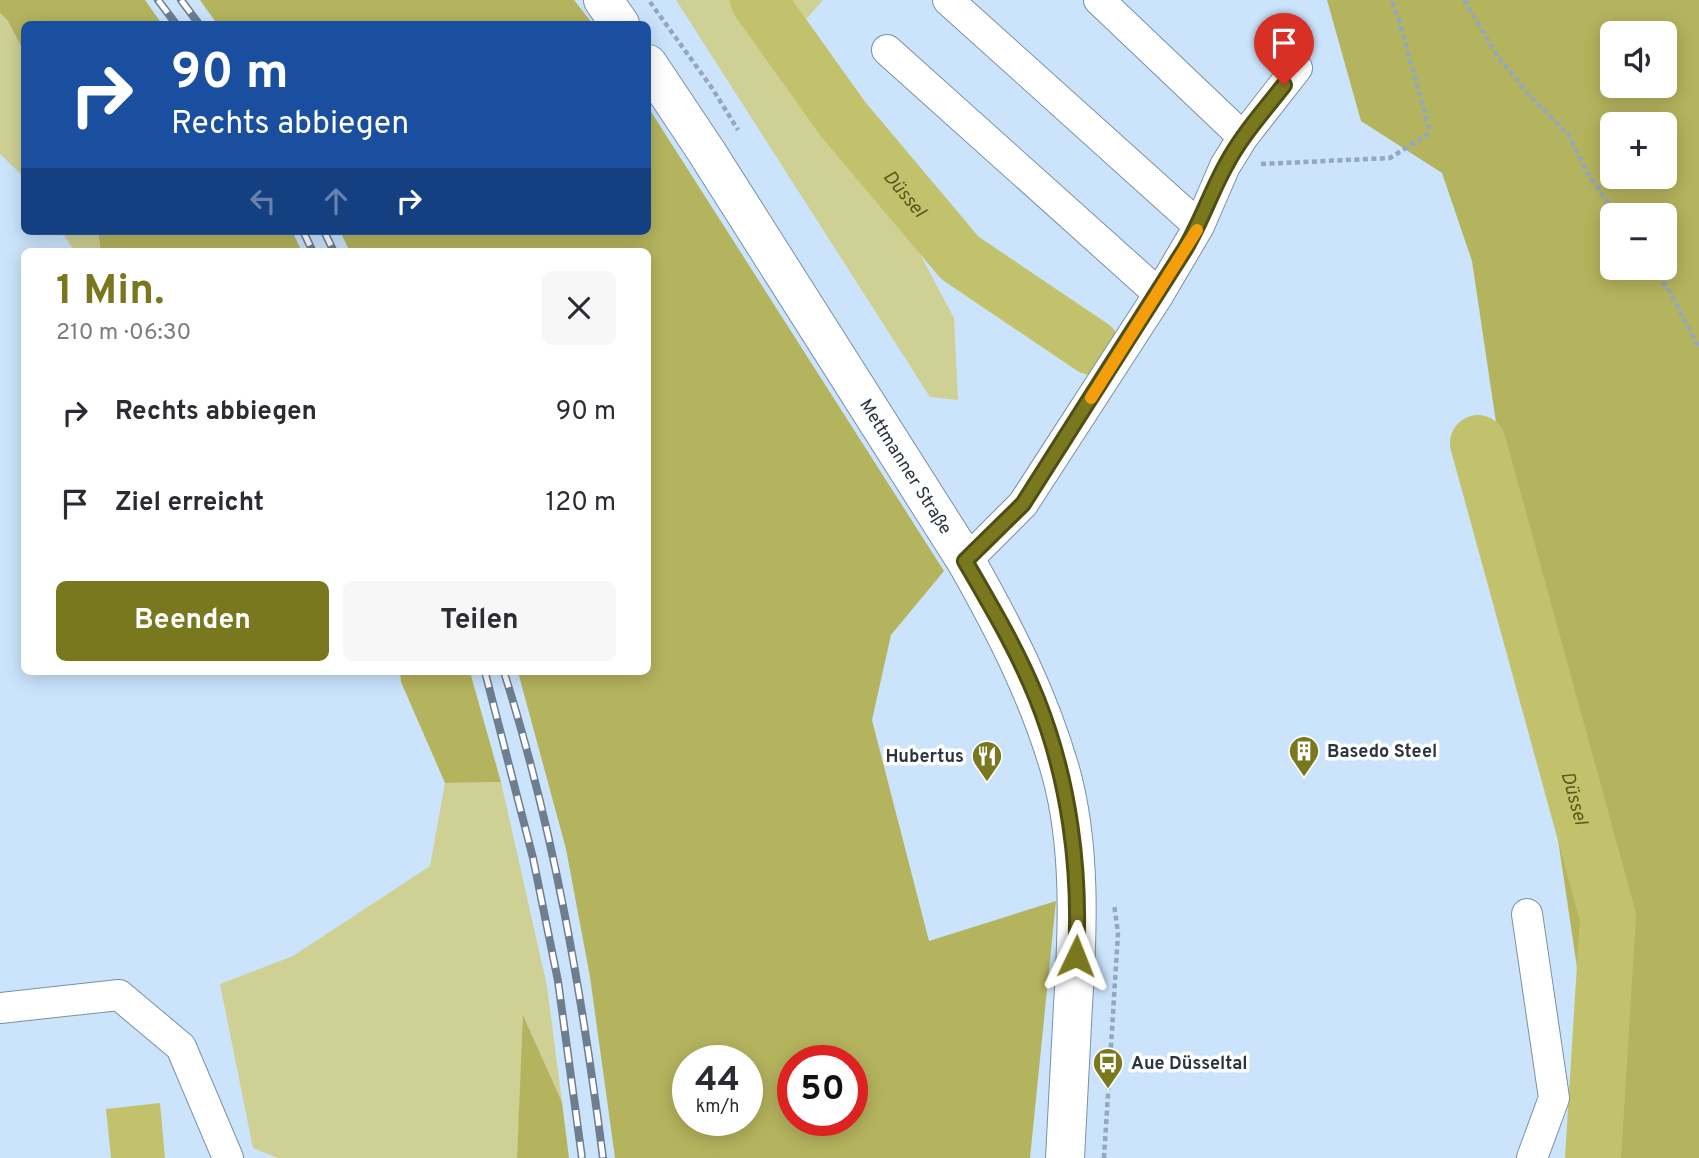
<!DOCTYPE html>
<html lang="de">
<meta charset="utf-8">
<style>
body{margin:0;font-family:Overpass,sans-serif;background:#f7f7f7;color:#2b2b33;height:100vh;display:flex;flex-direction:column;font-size:26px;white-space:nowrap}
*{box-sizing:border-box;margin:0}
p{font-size:23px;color:#7c7c81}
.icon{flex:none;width:38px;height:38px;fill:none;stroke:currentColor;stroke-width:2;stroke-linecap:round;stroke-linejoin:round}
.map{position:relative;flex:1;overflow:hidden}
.sheet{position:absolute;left:21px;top:248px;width:630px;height:427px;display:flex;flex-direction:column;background:#fff;border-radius:10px;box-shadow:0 4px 18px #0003}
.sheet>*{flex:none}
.guide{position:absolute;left:21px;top:21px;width:630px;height:214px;border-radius:10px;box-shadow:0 4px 18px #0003;background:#1a4fa0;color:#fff;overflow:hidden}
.tools{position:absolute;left:1600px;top:21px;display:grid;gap:14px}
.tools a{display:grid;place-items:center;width:77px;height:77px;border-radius:10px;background:#fff;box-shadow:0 4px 18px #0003;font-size:35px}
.speed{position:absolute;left:672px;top:1045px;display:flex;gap:14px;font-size:35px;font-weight:700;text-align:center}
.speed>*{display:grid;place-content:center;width:91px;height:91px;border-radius:50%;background:#fff;box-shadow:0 4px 18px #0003;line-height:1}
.speed small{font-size:18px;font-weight:400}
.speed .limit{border:10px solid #d22;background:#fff;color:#111}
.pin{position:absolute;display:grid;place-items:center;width:60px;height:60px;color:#fff;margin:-72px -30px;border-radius:50% 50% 50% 0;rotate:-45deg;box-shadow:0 0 7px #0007}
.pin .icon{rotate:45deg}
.me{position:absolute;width:77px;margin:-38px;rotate:2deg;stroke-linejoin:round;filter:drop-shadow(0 0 5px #0008)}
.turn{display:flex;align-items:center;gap:24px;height:147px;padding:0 35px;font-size:32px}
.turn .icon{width:91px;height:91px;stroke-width:2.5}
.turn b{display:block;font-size:49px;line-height:60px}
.lanes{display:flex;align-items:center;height:66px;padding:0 35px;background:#0003;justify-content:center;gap:35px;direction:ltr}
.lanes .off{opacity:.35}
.round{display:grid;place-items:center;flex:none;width:74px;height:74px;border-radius:10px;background:#f7f7f7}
.headline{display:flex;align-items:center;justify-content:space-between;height:119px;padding:0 35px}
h1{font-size:42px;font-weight:700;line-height:52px;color:#7a781f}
.action{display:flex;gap:14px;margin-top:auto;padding:14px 35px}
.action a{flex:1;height:80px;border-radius:10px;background:#7a781f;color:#fff;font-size:28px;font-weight:700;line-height:80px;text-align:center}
.action a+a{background:#f7f7f7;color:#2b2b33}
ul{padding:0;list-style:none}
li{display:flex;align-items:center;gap:21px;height:91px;padding:0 35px}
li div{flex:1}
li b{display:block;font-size:26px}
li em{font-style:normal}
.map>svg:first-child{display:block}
</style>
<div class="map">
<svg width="1699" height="1158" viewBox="0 0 1699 1158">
<rect width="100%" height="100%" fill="#cbe4fc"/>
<path fill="#cfd094" d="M676,0H823L799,27L954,318L958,400L930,397Z
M0,13L8,21L24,52V177L0,154Z
M61,231H98L101,252H75Z
M501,782L547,986L562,1102L524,1017L517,1158H278L253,1148L220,984L293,956L430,866L445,783Z"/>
<path fill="#b5b45e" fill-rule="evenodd" d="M0,0H145L162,24H24V52L8,21L0,13Z
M200,0H574L593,24H217Z
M1327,0H1699V1158H1597L1604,1149L1472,261L1442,173L1361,121ZM1664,33V86H1612V33ZM1664,124V177H1612V124ZM1664,215V268H1612V215Z
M648,107L944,571L891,635L872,720L929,941L1056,901L1030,1158H615L590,977L566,849L518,672H648V252H350L340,231H648ZM747,1060V1120H688V1060ZM852,1060V1120H793V1060Z
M98,231H292L302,252H101Z
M400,672H470L501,782L445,783L401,682Z
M523,1015L562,1102L569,1158H517Z"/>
<path fill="#c3c26c" d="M160,1103L165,1158H111L106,1109Z"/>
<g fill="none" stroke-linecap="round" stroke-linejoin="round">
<g stroke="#c3c26c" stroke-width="56">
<path id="s1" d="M758,0L843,119L960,258L1092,347"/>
<path id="s2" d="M1478,443L1608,917L1593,1158"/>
</g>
<g stroke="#7990a7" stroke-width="32">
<path id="minor" d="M948,0L1199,226
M1099,0L1243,137
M887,50L1159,294
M966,561L1023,504L1159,294L1199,226L1225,166L1243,137L1297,68
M1527,914L1554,1098L1532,1158
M0,1008L119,995L181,1047L228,1158"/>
</g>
<g stroke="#7990a7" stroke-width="40">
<g id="major">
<path d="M603,0L620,24"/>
<path id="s3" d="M648,64L706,151L966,561C1005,630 1039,696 1061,773C1081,846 1078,929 1073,1005C1070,1056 1068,1107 1065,1158"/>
</g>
</g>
<path stroke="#94a8bb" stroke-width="4.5" stroke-dasharray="5 3.5" stroke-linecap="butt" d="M1464,0L1498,57L1533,99L1568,134L1588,174L1616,215
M650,2L712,88L738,130
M1261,164L1390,158L1427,135L1429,128L1398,17L1391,0
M1653,268L1670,292L1699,348
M1104,1158L1118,933L1114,904"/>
<use href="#minor" stroke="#fff" stroke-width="30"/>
<use href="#major" stroke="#fff" stroke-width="38"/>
<g stroke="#6e7e8e" stroke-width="8">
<path id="rail" d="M158,0L176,24
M181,0L199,24
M303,231L313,252
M324,231L334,252
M485,672L533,858L558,981L582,1158
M504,672C554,830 582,994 603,1158"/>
</g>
<use href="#rail" stroke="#fff" stroke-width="5" stroke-dasharray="16" stroke-linecap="butt"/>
</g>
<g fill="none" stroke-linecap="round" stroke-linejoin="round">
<g stroke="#4f4e14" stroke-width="18">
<path id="route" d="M1076,956C1081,870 1069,779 1037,699C1018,651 991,606 965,561L1023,504L1185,249C1201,222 1211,192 1226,165C1241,136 1264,111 1284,85"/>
</g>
<use href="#route" stroke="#7a781f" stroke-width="12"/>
<path stroke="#f59e0b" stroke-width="12" d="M1091,398L1197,230"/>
</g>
<defs>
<g id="building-pin" transform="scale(1.575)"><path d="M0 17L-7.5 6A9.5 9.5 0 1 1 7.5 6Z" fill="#7a781f" stroke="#fff"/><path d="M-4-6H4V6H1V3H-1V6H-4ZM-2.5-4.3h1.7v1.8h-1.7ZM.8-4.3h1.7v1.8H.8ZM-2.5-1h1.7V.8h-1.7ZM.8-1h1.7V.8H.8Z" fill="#fff"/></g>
<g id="restaurant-pin" transform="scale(1.575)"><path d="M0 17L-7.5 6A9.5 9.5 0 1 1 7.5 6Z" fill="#7a781f" stroke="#fff"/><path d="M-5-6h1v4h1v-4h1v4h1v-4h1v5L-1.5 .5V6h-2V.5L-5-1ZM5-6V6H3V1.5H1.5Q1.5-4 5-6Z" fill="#fff"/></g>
<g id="bus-pin" transform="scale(1.575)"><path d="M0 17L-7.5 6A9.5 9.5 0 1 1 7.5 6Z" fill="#7a781f" stroke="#fff"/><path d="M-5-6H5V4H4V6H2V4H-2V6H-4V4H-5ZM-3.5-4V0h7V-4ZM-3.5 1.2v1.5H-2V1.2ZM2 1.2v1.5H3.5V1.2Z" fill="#fff"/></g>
</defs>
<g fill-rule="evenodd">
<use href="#building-pin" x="1304" y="751"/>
<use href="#restaurant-pin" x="987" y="756"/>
<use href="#bus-pin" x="1108" y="1063"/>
</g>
<g text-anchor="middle" stroke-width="7" stroke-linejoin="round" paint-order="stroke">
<g font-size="18" fill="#2c353f" stroke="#fff">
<text dy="6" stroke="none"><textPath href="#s3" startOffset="478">Mettmanner Straße</textPath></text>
</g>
<g font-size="18" font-weight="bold" fill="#2c353f" stroke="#fff" text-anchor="start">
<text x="1327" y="757">Basedo Steel</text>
<text x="964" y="762" text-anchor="end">Hubertus</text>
<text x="1131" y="1069">Aue Düsseltal</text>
</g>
<g font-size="19" font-style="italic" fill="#5a5819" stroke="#fff">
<text dy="7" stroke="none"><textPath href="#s1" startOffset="243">Düssel</textPath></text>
<text dy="7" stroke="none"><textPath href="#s2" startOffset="368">Düssel</textPath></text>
</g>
</g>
</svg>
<div class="tools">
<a><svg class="icon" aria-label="sound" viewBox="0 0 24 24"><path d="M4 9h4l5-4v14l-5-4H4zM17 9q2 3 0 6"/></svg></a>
<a>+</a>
<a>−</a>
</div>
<div class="speed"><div>44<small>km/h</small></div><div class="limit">50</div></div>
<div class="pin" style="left:1284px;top:85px;background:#d93025"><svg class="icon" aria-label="arrive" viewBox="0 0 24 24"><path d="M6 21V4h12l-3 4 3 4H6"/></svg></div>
<svg class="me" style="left:1076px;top:956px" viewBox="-20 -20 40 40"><path d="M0-17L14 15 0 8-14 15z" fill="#7a781f" stroke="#fff" stroke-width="4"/></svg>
<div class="guide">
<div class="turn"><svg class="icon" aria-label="right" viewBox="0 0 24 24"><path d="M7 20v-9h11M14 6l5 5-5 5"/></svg><div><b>90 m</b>Rechts abbiegen</div></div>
<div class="lanes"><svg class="icon off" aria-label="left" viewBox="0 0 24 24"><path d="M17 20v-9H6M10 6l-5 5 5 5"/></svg><svg class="icon off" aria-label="ahead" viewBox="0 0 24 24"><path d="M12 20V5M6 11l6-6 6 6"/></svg><svg class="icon" aria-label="right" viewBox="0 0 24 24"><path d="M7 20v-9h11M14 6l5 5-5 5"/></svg></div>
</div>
<section class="sheet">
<div class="headline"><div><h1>1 Min.</h1><p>210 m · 06:30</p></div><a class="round"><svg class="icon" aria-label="close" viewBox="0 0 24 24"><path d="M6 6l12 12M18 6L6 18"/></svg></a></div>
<ul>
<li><svg class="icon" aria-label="right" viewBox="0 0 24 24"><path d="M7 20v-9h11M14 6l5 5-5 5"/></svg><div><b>Rechts abbiegen</b></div><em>90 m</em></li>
<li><svg class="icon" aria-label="arrive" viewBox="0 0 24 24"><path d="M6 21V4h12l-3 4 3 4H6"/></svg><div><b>Ziel erreicht</b></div><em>120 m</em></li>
</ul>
<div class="action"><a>Beenden</a><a>Teilen</a></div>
</section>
</div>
